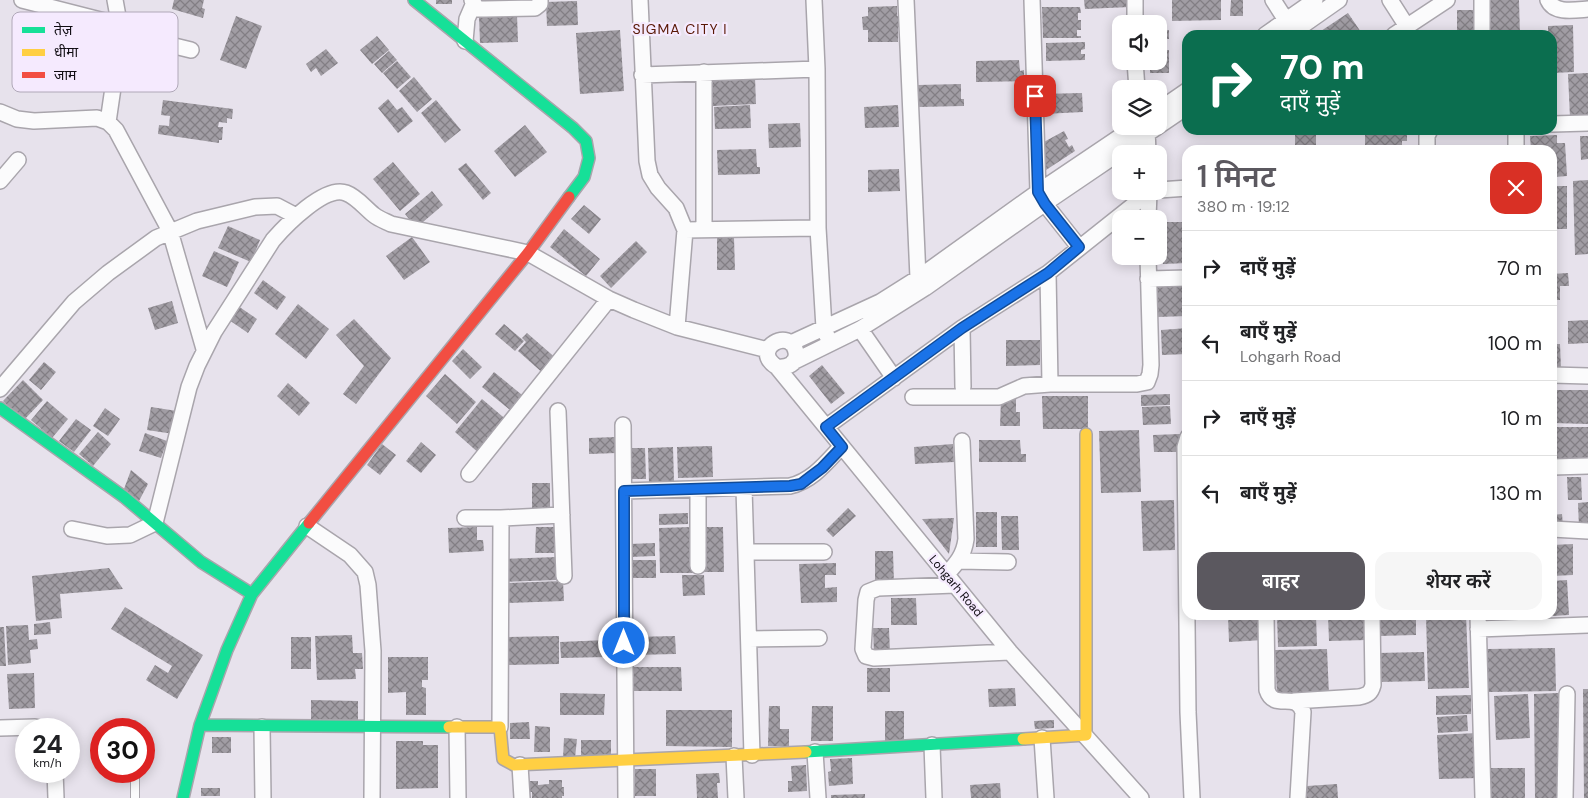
<!DOCTYPE html>
<html lang="hi">
<meta charset="utf-8">
<style>
body{margin:0;font-family:"DM Sans","Noto Sans Devanagari",sans-serif;background:#f6f6f6;color:#202124;height:100vh;display:flex;flex-direction:column;font-size:19px;white-space:nowrap}
*{box-sizing:border-box;margin:0}
p{font-size:16px;color:#757577}
.icon{flex:none;width:28px;height:28px;fill:none;stroke:currentColor;stroke-width:2;stroke-linecap:round;stroke-linejoin:round}
.map{position:relative;flex:1;overflow:hidden}
.details{position:absolute;left:1182px;top:145px;width:375px;height:475px;display:flex;flex-direction:column;background:#fff;border-radius:15px;box-shadow:0 2px 12px #0003}
.details>*{flex:none}
.hud{position:absolute;left:1182px;top:30px;width:375px;height:105px;border-radius:15px;box-shadow:0 2px 12px #0003;background:#0b6e4f;color:#fff;overflow:hidden}
.fabs{position:absolute;left:1112px;top:15px;display:grid;gap:10px}
.fabs a{display:grid;place-items:center;width:55px;height:55px;border-radius:10px;background:#fff;box-shadow:0 2px 12px #0003;font-size:25px}
.speed{position:absolute;left:15px;top:718px;display:flex;gap:10px;font-size:25px;font-weight:700;text-align:center}
.speed>*{display:grid;place-content:center;width:65px;height:65px;border-radius:50%;background:#fff;box-shadow:0 2px 12px #0003;line-height:1}
.speed small{font-size:12px;font-weight:400}
.speed .limit{border:8px solid #d22;background:#fff;color:#111}
.pin{position:absolute;display:grid;place-items:center;width:42px;height:42px;color:#fff;margin:-21px;border-radius:10px;box-shadow:0 2px 8px #0006}
.me{position:absolute;width:55px;margin:-28px;rotate:0deg;stroke-linejoin:round;filter:drop-shadow(0 0 4px #0008)}
.turn{display:flex;align-items:center;gap:18px;height:105px;padding:0 15px;font-size:22px}
.turn .icon{width:65px;height:65px;stroke-width:2.5}
.turn b{display:block;font-size:35px;line-height:42px}
.round{display:grid;place-items:center;flex:none;width:52px;height:52px;border-radius:15px;background:#f6f6f6}
.head{display:flex;align-items:center;justify-content:space-between;height:85px;padding:0 15px}
h1{font-size:30px;font-weight:600;line-height:38px;color:#5b585f}
.action{display:flex;gap:10px;margin-top:auto;padding:10px 15px}
.action a{flex:1;height:58px;border-radius:15px;background:#5b585f;color:#fff;font-size:20px;font-weight:600;line-height:58px;text-align:center}
.action a+a{background:#f6f6f6;color:#202124}
ul{padding:0;list-style:none}
li{display:flex;align-items:center;gap:15px;height:75px;padding:0 15px;border-top:1px solid #e0e0e0}
li div{flex:1}
li b{display:block;font-size:19px}
li em{font-style:normal}
.map>svg:first-child{display:block}
</style>
<div class="map">
<svg width="1588" height="798" viewBox="0 0 1588 798">
<defs>
<pattern id="building-cross-hatch" width="8" height="8" patternUnits="userSpaceOnUse" patternTransform="scale(1.25)"><rect width="8" height="8" fill="#a19da4"/><path d="M0 0l8 8M0 8l8-8" fill="none" stroke="#827e84"/></pattern>
</defs>
<rect width="100%" height="100%" fill="#e7e2ec"/>
<path fill="url(#building-cross-hatch)" d="M174,0H204L202,8L205,9L203,18L172,9Z
M436,0H452V4H436Z
M1084,0H1129L1130,7L1085,9Z
M1172,0H1221V20L1172,21Z
M1231,0H1243V16H1230Z
M1489,0H1519L1520,35H1490Z
M577,1L578,25L547,26L546,2Z
M897,6V16H903V27H898V42H868V30H863L862,17L868,16V7Z
M1042,7H1080L1081,13H1078V20H1081V30H1077V36H1081V38H1043Z
M1457,10H1476V35H1457Z
M1348,13L1363,35H1315Z
M517,15L518,42L480,43L479,16Z
M236,16L262,26L246,69L220,60Z
M1573,25L1574,72L1552,73V35H1548V26Z
M620,30L624,91L580,94L576,33Z
M1169,30V39H1159V31Z
M377,36L389,50L372,64L360,50Z
M1085,42V49L1081,50V54H1085V60L1046,61V43Z
M326,49L338,63L321,76L316,68L311,72L306,64Z
M1159,50H1169V73H1150V61H1159Z
M389,51L397,60L382,73L374,64Z
M1019,60L1020,71L1024,70V81L976,82V61Z
M397,61L411,77L397,89L383,73Z
M1588,73V118H1570L1568,74Z
M414,77L432,99L417,112L399,91Z
M755,77L756,104L713,106L712,80Z
M961,84V99H964V106L918,107V85Z
M1082,93L1083,112L1043,114L1042,94Z
M388,99L397,110L402,107L413,121L398,133L378,108Z
M163,100L233,109L232,119L227,118V123L219,122L218,127H223L222,140H219V143L158,134L159,125L169,126L170,116L161,115Z
M436,100L461,130L445,143L421,113Z
M750,105L751,128L715,129L714,107Z
M898,105L899,127L865,128L864,107Z
M800,123L801,147L769,148L768,124Z
M525,125L547,152L515,177L494,151Z
M1295,130H1316V150H1295Z
M1365,130H1407V141H1402V150H1365Z
M1064,131L1068,139L1065,140L1069,147L1072,145L1075,151L1043,172L1042,143Z
M1557,135V143H1565L1567,176L1555,177V180L1552,181V150H1531L1530,136Z
M1580,136H1588V159L1581,160Z
M756,149L757,167H760V174L718,175L717,150Z
M393,162L420,194L400,211L373,179Z
M466,163L491,193L483,200L458,169Z
M899,169L900,191L868,192V170Z
M1588,180V254L1575,255L1573,181Z
M1552,186H1567V229H1552Z
M432,191L443,205L416,228L405,214Z
M584,205L601,219L589,234L571,219Z
M1162,222H1188V263L1163,264Z
M228,226L260,240L251,262L218,248Z
M564,229L600,259L586,276L550,247Z
M412,237L430,262L404,280L386,256Z
M717,238H734L735,270H717Z
M636,241L647,252L611,288L600,276Z
M214,251L239,262L227,287L202,276Z
M1568,273L1569,286H1560V300H1552V274Z
M263,280L286,297L277,310L254,293Z
M1188,286V316L1157,317L1156,287Z
M172,301L178,323L155,330L148,308Z
M298,304L329,329L306,359L275,334Z
M238,306L257,319L248,333L229,320Z
M354,319L391,358L356,404L343,394L364,366L336,335Z
M1588,320V343L1568,344V321Z
M504,324L524,341L515,351L495,334Z
M1188,328V354L1162,355L1161,330Z
M527,333L558,360L545,375L518,351L526,342L522,338Z
M1006,340H1040V365L1006,366Z
M1552,344H1560L1561,370H1552Z
M463,349L482,367L470,379L452,361Z
M44,362L56,372L41,390L29,380Z
M822,365L845,393L831,404L809,376Z
M494,372L527,399L515,414L482,387Z
M445,374L476,402L457,424L426,396Z
M23,380L43,400L23,421L3,401Z
M288,383L310,403L299,416L277,396Z
M1552,390H1588V424L1552,423Z
M1184,391H1188V423H1186Z
M1170,394V405L1141,406V395Z
M1042,396H1088V429H1043Z
M482,399L509,422L481,455L455,432Z
M1001,399H1016V412H1020V426H1000Z
M47,401L68,419L52,438L31,420Z
M1170,406L1171,424L1143,425L1142,407Z
M151,407L177,411L174,434L147,430Z
M105,408L120,419L108,436L93,426Z
M76,419L91,430L74,452L59,441Z
M1552,427H1588V460L1552,461Z
M1139,430L1141,492L1101,493L1099,431Z
M98,432L111,444L93,466L79,454Z
M145,433L167,441L161,458L139,451Z
M1180,434V452H1154L1153,435Z
M616,437L617,453L589,454V438Z
M979,440H1020L1021,454H1026V462H979Z
M421,442L436,455L421,473L406,461Z
M382,444L396,455L380,475L367,465Z
M953,444L954,462L915,464L914,447Z
M712,446L713,477L678,478L677,447Z
M673,447L674,482L649,483L648,448Z
M628,448H645L646,479H629Z
M131,470L148,484L139,501L124,489Z
M1567,477H1581L1582,500H1568Z
M532,483H550V512H532Z
M1174,500L1175,550L1143,551L1141,501Z
M1588,502V528H1579L1578,503Z
M848,508L856,516L833,537L826,530Z
M976,512H997V547H976Z
M688,513V524L659,525V514Z
M1562,514L1563,526L1552,527V515Z
M1001,516H1018L1019,550H1002Z
M954,518L949,554L922,519Z
M477,527V540H483L484,551L449,553L448,528Z
M536,527H554V553H535Z
M691,527L693,573H660L659,528Z
M703,527H723L724,572H704Z
M655,543V556L629,557V544Z
M1573,544V575L1552,576V545Z
M875,551H893L894,585H875Z
M557,557V580L504,582V559Z
M626,560H656V578H627Z
M836,563V575H825V588L837,587V602L801,603L799,564Z
M109,568L123,589L60,594L62,618L36,621L32,576Z
M682,575H704L705,595L683,596Z
M1567,580L1569,615L1552,616V581Z
M563,581L564,601L506,603L505,583Z
M891,598H916L917,625H891Z
M125,607L203,655L177,699L146,680L155,665L168,673L172,666L111,629Z
M1228,615H1262L1264,640L1229,642Z
M1277,615H1316L1317,646L1278,647Z
M1328,615H1366L1367,640L1329,641Z
M1378,615H1416V635L1379,636Z
M1426,615H1466L1469,688L1428,689Z
M50,622L51,634L34,635V624Z
M28,625L29,640L37,639L38,649L30,650L31,663L8,665L6,626Z
M0,627H4L6,666H0Z
M873,628H889L890,653L874,654Z
M352,635L353,653H362L363,669H355L356,679L317,680L315,636Z
M559,636V664L502,665L501,637Z
M675,636L676,654L635,655L634,637Z
M291,637H311V669H291Z
M607,640V657L561,658L560,642Z
M1555,648L1556,691L1488,692L1487,649Z
M1327,649L1329,695L1277,696L1275,650Z
M1424,652L1425,681L1378,682L1377,653Z
M388,657H428V680H422V687L426,688V715H406V692L388,693Z
M630,667H681L682,691H630Z
M867,668H890V692H867Z
M34,673L35,708L9,709L7,674Z
M1015,688L1016,706L989,707L988,689Z
M1583,689H1588V798H1584Z
M560,693L605,694L604,715H560Z
M1558,693V798H1535L1534,694Z
M1528,694L1530,738L1496,740L1494,696Z
M1471,695V714L1436,715V696Z
M311,700L358,701V723L311,722Z
M769,706H780V729H789V746H768Z
M812,706H833V741H811Z
M666,710H732V747L666,746Z
M885,711H904V742H885Z
M1467,715L1468,731L1438,733L1437,717Z
M1054,720V728L1035,729L1034,721Z
M529,722L530,739H510V723Z
M535,726L550,727V752H534Z
M1477,733L1479,778L1439,779L1437,735Z
M212,737H231V753H212Z
M564,738L577,739L575,758H563Z
M581,740H611V759H581Z
M396,741H423V745H438V788L396,789Z
M852,758L853,784L829,786L828,772L831,771L830,759Z
M806,765L807,791L788,792V781H792L791,766Z
M1490,768H1525V798H1490Z
M635,769H656V796H635Z
M719,773L720,783H717L718,798H697L696,774Z
M549,780H562V787H564V796H562V798H532V792H528V781H538V785L549,784Z
M1000,783L1001,798H971L970,785Z
M1337,784L1338,798H1307V786Z
M201,788H220V796H201Z
M865,794V798H831V795Z"/>
<g fill="none" stroke-linecap="round" stroke-linejoin="round">
<g stroke="#a9a5ac" stroke-width="10">
<path id="lane" d="M134,725V729
M135,771V798"/>
</g>
<g stroke="#a9a5ac" stroke-width="18">
<path id="street" d="M22,0L120,25
M472,0L477,9H485L535,8L540,4V0
M640,0L647,161L650,175L658,188L676,208L685,230L677,327
M906,0L918,278L923,284
M1032,0L1038,192L1045,204L1079,247
M1273,0L1291,28
M1390,0L1406,25
M1548,0C1554,14 1575,10 1588,9
M1135,24V0
M121,33L191,50
M1265,35L1315,0
M1289,35L1339,0
M1394,35L1447,0
M1482,35V0
M465,41L467,19L473,5
M1135,61L1137,89
M642,75L817,69
M1159,110L1188,90
M0,112L17,119L34,121L97,118L108,122L116,130L170,231L204,349
M108,122L121,33L115,0
M1552,124L1588,123
M1147,128L1148,154
M1516,130V150
M1427,150V136L1430,130
M0,181L18,160
M1159,190L1188,188
M1148,219L1149,191
M818,228L824,328L827,336
M704,229V72
M685,230L818,228L817,69L814,0
M1048,273L1050,384
M1148,279L1188,278
M962,328L963,387
M860,329L894,378
M791,343L880,302L918,278L1038,192L1136,126
M793,362L860,329L925,288L1051,199L1188,106
M777,367C787,368 798,364 796,352C791,326 749,349 777,367L1010,652L1141,798
M1552,375L1588,376
M0,389L74,302L108,273L156,238L197,221L255,207L277,206L296,216
M913,397H999L1024,386L1050,384H1137L1147,382L1150,374L1151,365L1148,256
M558,411L564,576
M623,425L626,798
M826,427L962,328L1048,273L1151,191
M1188,437L1185,447L1188,712L1192,798
M1552,467L1588,466
M469,474L609,299
M744,488L752,755
M698,489V566
M624,491L790,486C812,481 826,463 841,447
M465,518H501L562,515
M307,526L350,555L365,572L368,585L373,651L372,798
M72,529L107,536L130,535L155,523L189,387L197,366L214,332L273,240C286,225 325,185 346,193C357,197 365,208 374,215C379,219 385,221 391,224L528,253L609,299L634,310L677,327L768,350
M1552,529L1588,531
M746,552H824
M959,561L1008,562
M946,575C957,563 964,555 966,539L962,441
M955,585L878,588L868,592L866,600L863,649L866,656L874,658L1010,652
M1266,615L1267,690C1274,712 1296,690 1303,712L1298,798
M1478,615L1483,798
M1478,629L1588,625
M749,639L819,638
M1294,701L1359,697C1368,695 1371,693 1373,685L1372,615
M262,727L263,798
M457,727L458,798
M500,727L501,518
M0,728L35,727L45,729
M1042,738L1046,798
M932,745L934,798
M815,752L818,798
M734,756L736,798
M520,765L522,798
M55,771L56,798
M1565,798L1567,694"/>
</g>
<g stroke="#a9a5ac" stroke-width="14">
<path id="fast" d="M414,0L573,128L586,141L589,158L584,177L569,197
M0,408L124,497L201,562L252,594
M200,725L449,727
M806,752L1023,739
M183,798L200,725L227,650L252,594L309,523"/>
</g>
<g stroke="#a9a5ac" stroke-width="14">
<path id="slow" d="M449,727H500L503,759L514,765L806,752
M1023,739L1086,735V434"/>
</g>
<g stroke="#a9a5ac" stroke-width="14">
<path id="jam" d="M309,523L528,253L569,197"/>
</g>
<use href="#lane" stroke="#fbfbfc" stroke-width="8"/>
<use href="#street" stroke="#fbfbfc" stroke-width="15"/>
<use href="#fast" stroke="#16e098" stroke-width="11"/>
<use href="#slow" stroke="#ffcf43" stroke-width="11"/>
<use href="#jam" stroke="#f24e42" stroke-width="11"/>
</g>
<g fill="none" stroke-linecap="round" stroke-linejoin="round">
<g stroke="#114b97" stroke-width="12">
<path id="route" d="M624,643V491L790,486L801,484L810,477L822,468L842,447L826,427L962,328L1048,273L1079,247L1045,204L1038,192L1035,96"/>
</g>
<use href="#route" stroke="#1a73e8" stroke-width="9"/>
</g>
<g text-anchor="middle" stroke-width="4.5" stroke-linejoin="round" paint-order="stroke">
<g font-size="12" fill="#100d13" stroke="#f5eafe">
<text transform="translate(956 586) rotate(50)" y="4">Lohgarh Road</text>
</g>
<g font-size="14" letter-spacing="1" fill="#591805" stroke="#f5eafe">
<text x="680" y="34">SIGMA CITY I</text>
</g>
</g>
<rect x="12" y="12" width="166" height="80" rx="8" fill="#f5eafe" stroke="#b0a8b8" stroke-width="1"/>
<rect x="22" y="27" width="23" height="6" fill="#16e098"/>
<rect x="22" y="49" width="23" height="7" fill="#ffcf43"/>
<rect x="22" y="72" width="23" height="6" fill="#f24e42"/>
<g font-size="14" fill="#100d13">
<text x="54" y="35">तेज़</text>
<text x="54" y="57">धीमा</text>
<text x="54" y="80">जाम</text>
</g>
</svg>
<div class="fabs">
<a><svg class="icon" aria-label="sound" viewBox="0 0 24 24"><path d="M4 9h4l5-4v14l-5-4H4zM17 9q2 3 0 6"/></svg></a>
<a><svg class="icon" aria-label="layers" viewBox="0 0 24 24"><path d="M12 4l9 5-9 5-9-5zM3 14l9 5 9-5"/></svg></a>
<a>+</a>
<a>−</a>
</div>
<div class="speed"><div>24<small>km/h</small></div><div class="limit">30</div></div>
<div class="pin" style="left:1035px;top:96px;background:#d93025"><svg class="icon" aria-label="arrive" viewBox="0 0 24 24"><path d="M6 21V4h12l-3 4 3 4H6"/></svg></div>
<svg class="me" style="left:624px;top:643px" viewBox="-20 -20 40 40"><circle r="17" fill="#1a73e8" stroke="#fff" stroke-width="3"/><path d="M0-11L8 9 0 5-8 9z" fill="#fff"/></svg>
<div class="hud">
<div class="turn"><svg class="icon" aria-label="right" viewBox="0 0 24 24"><path d="M7 20v-9h11M14 6l5 5-5 5"/></svg><div><b>70 m</b>दाएँ मुड़ें</div></div>
</div>
<section class="details">
<div class="head"><div><h1>1 मिनट</h1><p>380 m · 19:12</p></div><a class="round" style="background:#d93025;color:#fff"><svg class="icon" aria-label="close" viewBox="0 0 24 24"><path d="M6 6l12 12M18 6L6 18"/></svg></a></div>
<ul>
<li><svg class="icon" aria-label="right" viewBox="0 0 24 24"><path d="M7 20v-9h11M14 6l5 5-5 5"/></svg><div><b>दाएँ मुड़ें</b></div><em>70 m</em></li>
<li><svg class="icon" aria-label="left" viewBox="0 0 24 24"><path d="M17 20v-9H6M10 6l-5 5 5 5"/></svg><div><b>बाएँ मुड़ें</b><p>Lohgarh Road</p></div><em>100 m</em></li>
<li><svg class="icon" aria-label="right" viewBox="0 0 24 24"><path d="M7 20v-9h11M14 6l5 5-5 5"/></svg><div><b>दाएँ मुड़ें</b></div><em>10 m</em></li>
<li><svg class="icon" aria-label="left" viewBox="0 0 24 24"><path d="M17 20v-9H6M10 6l-5 5 5 5"/></svg><div><b>बाएँ मुड़ें</b></div><em>130 m</em></li>
</ul>
<div class="action"><a>बाहर</a><a>शेयर करें</a></div>
</section>
</div>
